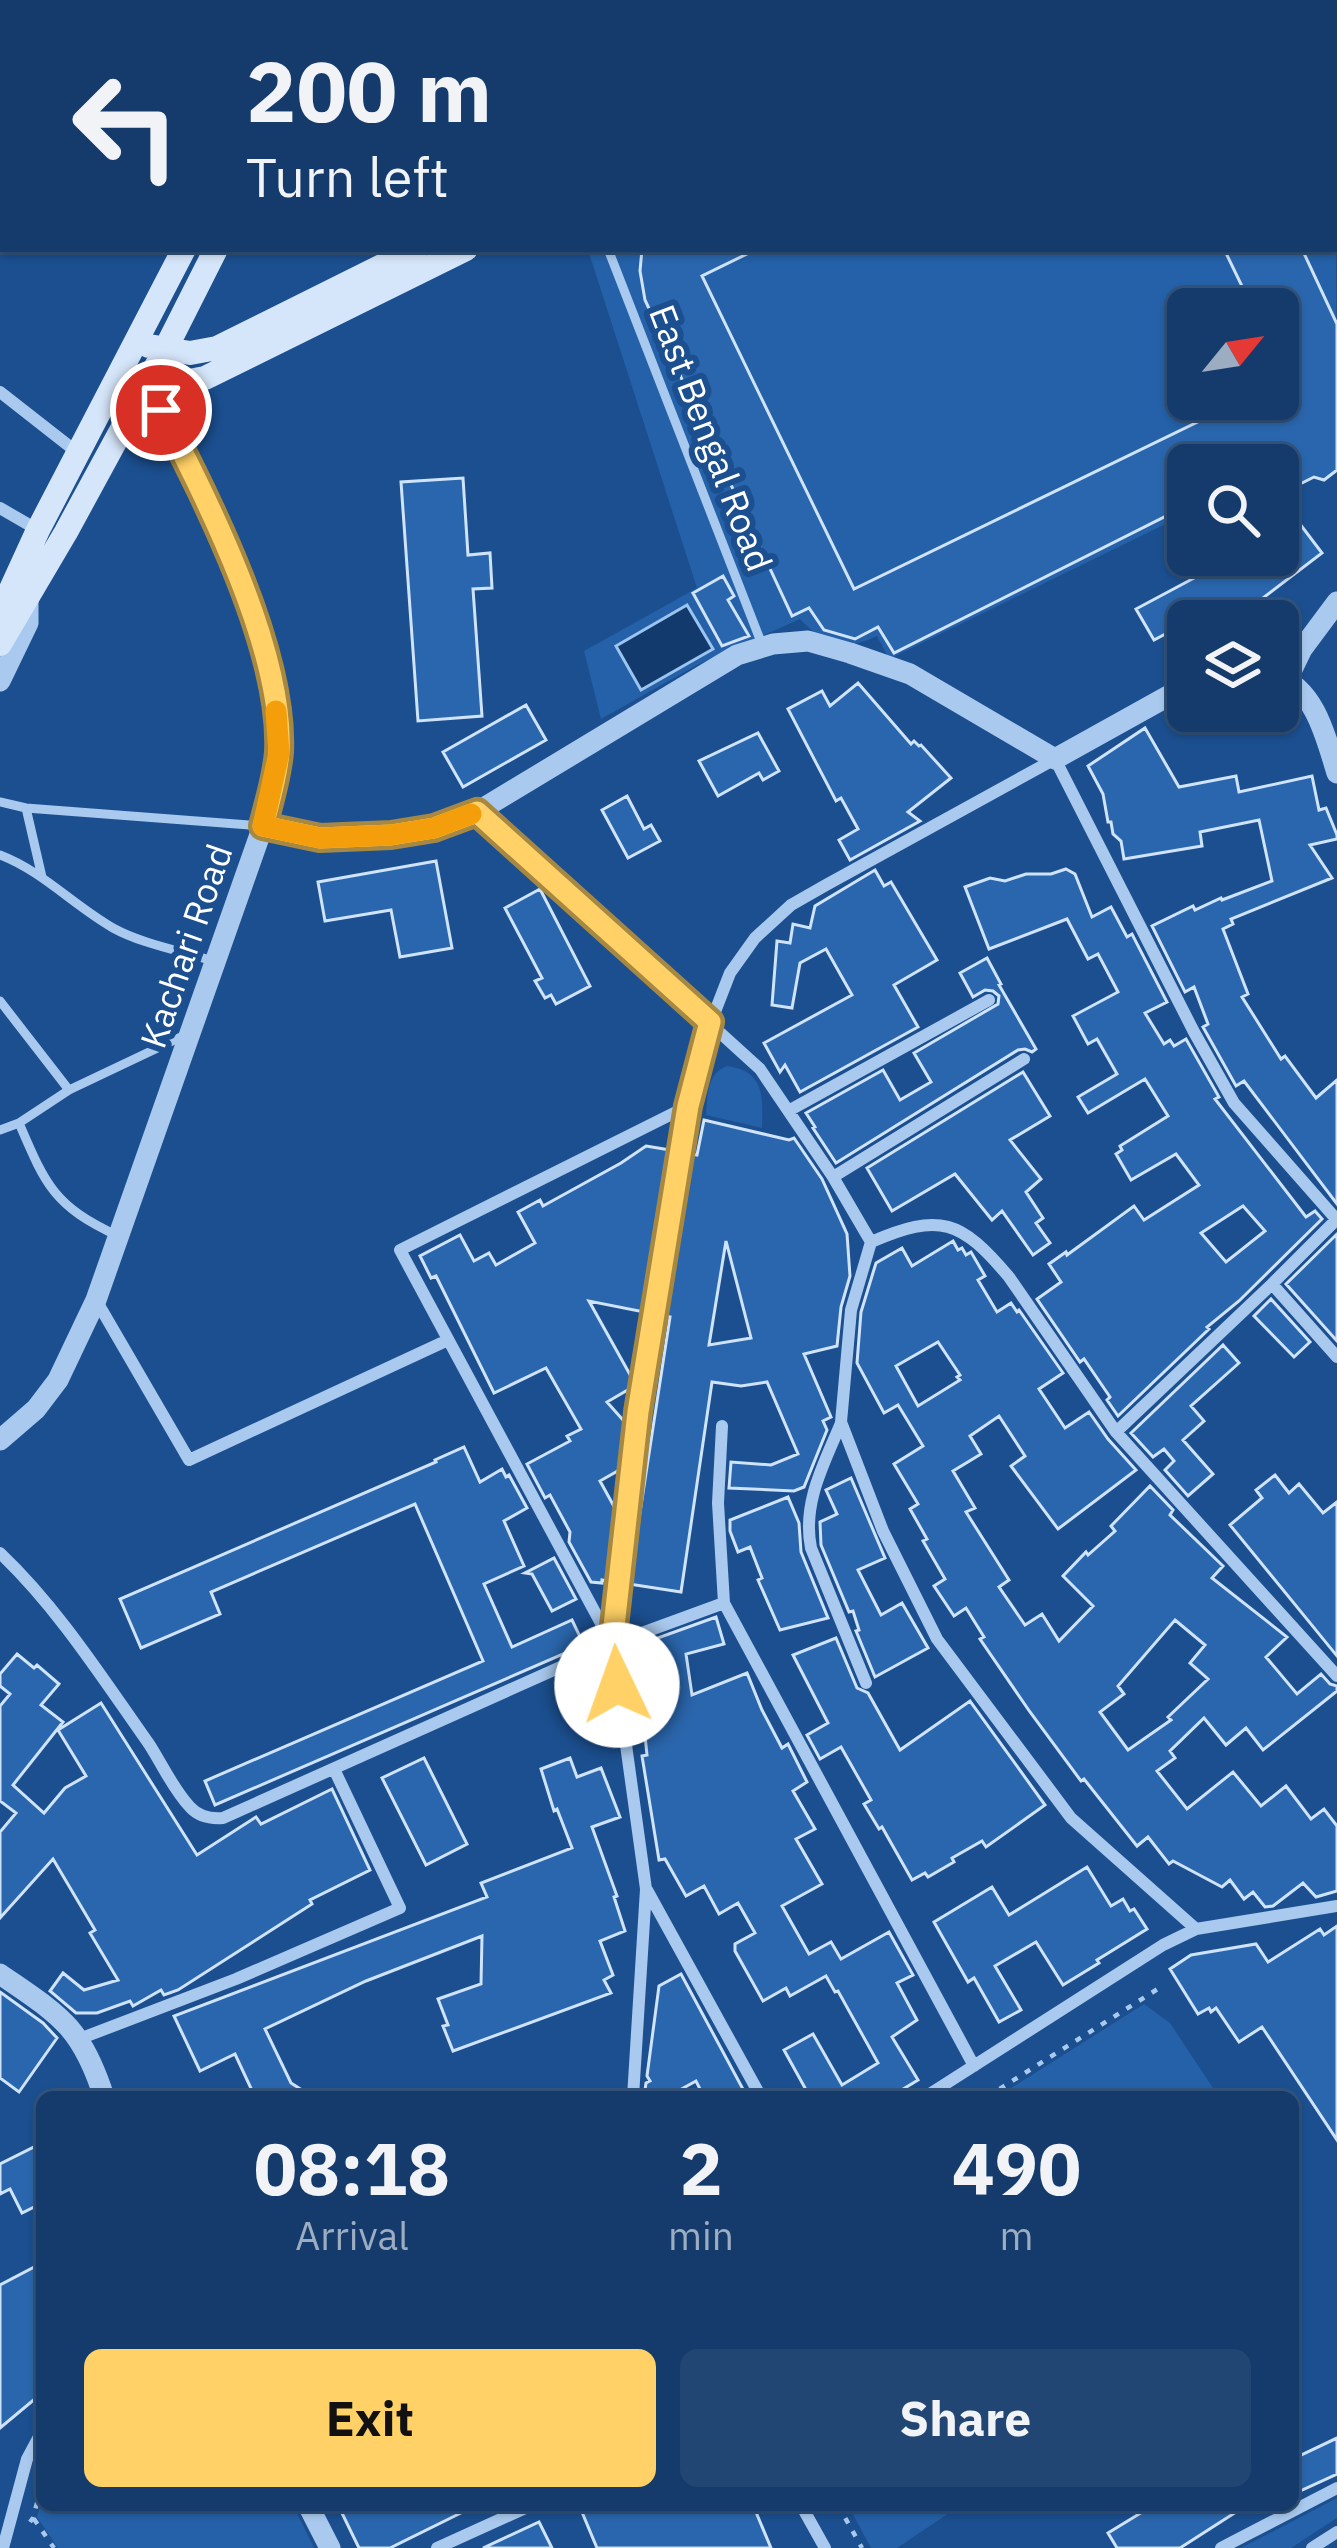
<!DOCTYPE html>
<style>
body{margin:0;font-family:"IBM Plex Sans",sans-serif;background:#214673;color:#f1f3f6;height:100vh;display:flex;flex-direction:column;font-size:45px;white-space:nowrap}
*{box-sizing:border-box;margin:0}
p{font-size:39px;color:#9dadc1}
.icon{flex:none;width:66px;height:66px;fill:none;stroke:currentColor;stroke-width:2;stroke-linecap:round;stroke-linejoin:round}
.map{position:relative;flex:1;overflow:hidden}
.sheet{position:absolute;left:36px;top:2091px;width:1263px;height:420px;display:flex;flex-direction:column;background:#143b6b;border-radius:18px;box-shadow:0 3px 9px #0004,0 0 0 3px #33557e}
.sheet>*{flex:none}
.banner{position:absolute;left:0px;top:0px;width:1338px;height:252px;box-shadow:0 3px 9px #0004,0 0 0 3px #33557e;background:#143b6b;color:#f1f3f6;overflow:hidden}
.needle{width:78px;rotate:60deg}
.tools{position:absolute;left:1167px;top:288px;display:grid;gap:24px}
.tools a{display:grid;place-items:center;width:132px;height:132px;border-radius:18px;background:#143b6b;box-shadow:0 3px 9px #0004,0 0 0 3px #33557e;font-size:60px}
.pin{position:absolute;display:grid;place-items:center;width:102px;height:102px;color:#fff;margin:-51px;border:6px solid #fff;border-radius:50%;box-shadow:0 3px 12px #0007}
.me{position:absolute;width:132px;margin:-66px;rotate:357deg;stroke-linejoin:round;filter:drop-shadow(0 0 9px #0008)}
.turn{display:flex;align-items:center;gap:42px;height:252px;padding:0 48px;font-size:54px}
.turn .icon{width:156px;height:156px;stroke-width:2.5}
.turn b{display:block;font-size:84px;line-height:102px}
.eta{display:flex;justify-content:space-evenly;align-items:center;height:204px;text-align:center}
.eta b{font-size:72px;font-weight:700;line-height:84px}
.primary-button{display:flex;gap:24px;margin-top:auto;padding:24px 48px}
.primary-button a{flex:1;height:138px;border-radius:18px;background:#ffd166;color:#111;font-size:48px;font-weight:700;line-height:138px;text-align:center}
.primary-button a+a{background:#214673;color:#f1f3f6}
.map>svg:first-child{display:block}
</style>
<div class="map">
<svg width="1337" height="2548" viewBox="0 0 1337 2548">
<rect width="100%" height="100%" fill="#1b4f8f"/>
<path fill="#2461a8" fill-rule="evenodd" d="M968,0H1335L1337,440L1278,465H1188V513L889,659L877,636C847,651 823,644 800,619L697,665L601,719L584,651L697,588L588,250L1335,249V3H962ZM1188,309H1278V399H1188Z
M727,1066C765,1071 763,1097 762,1128L706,1115C708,1096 706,1074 727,1066Z
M1144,2004L1170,2023L1219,2097H997Z
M42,2497V2505H293L314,2548H58L37,2517Z
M1337,2498V2518L1291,2548H1241Z
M848,2505H961L897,2548H871Z"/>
<path fill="#123a6d" stroke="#9cc4f0" stroke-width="3" d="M687,605L713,649L641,690L616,646Z"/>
<path fill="#2a66ad" stroke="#cfe3fa" stroke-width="3" fill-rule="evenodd" d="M642,249H757L702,276L854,589L1245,399H1278V383L1287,378L1278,360V309H1253L1224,249H1302L1337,324V470L1324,480L1314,477L1278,495L1322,553L1242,614L1231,599L1154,640L1136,609L1209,570L1198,555H1278V465H1188V505L894,653L878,627L855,639L824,630L809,608L792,616L645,300L640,271Z
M463,478L468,555L490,553L492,588L473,589L482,716L418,721L401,482Z
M723,576L734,596L728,600L749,636L722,646L693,593Z
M858,683L911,744L914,741L919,746L921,745L951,778L908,812L920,821L850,860L839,840L858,829L841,798L836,801L788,709L822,691L830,706Z
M526,705L546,740L463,787L443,752Z
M1145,728L1179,787L1236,776L1239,792L1312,776L1319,810L1326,808L1337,835V839L1310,845L1332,878L1231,919L1233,924L1223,929L1248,994L1242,997L1281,1059L1285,1056L1316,1098L1337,1080V1204L1244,1081L1236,1086L1203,1027L1208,1024L1194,987L1185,992L1152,926L1193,906L1195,910L1221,898L1222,900L1272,881L1259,820L1200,832L1202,846L1124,859L1121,841L1113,834L1111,822H1108L1103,794L1088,766Z
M758,733L779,771L763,780L759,773L718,796L699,761Z
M627,796L644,829L651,825L660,841L628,858L602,810Z
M436,861L452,948L400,957L391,910L325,921L318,882Z
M1066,869L1075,874L1092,917L1111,907L1127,937L1132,934L1167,1002L1145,1013L1164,1044L1170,1040L1174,1046L1186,1039L1219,1097L1215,1099L1306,1217L1315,1211L1322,1219L1239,1301L1207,1327L1209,1329L1118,1416L1107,1400L1110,1397L1084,1359L1080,1362L1037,1299L1061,1282L1049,1264L1066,1252L1067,1255L1134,1206L1144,1220L1199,1185L1176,1154L1131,1180L1116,1154L1122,1150L1120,1146L1168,1116L1145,1079L1088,1113L1078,1097L1117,1074L1097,1039L1088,1044L1073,1016L1118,992L1098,954L1088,959L1067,919L989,949L965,887L990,878L1005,881L1026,874H1051ZM1243,1206L1265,1231L1226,1262L1201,1233Z
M875,870L884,886L891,882L937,960L894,985L918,1027L800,1092L785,1065L780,1072L764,1043L852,995L826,949L800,963L792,1008L772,1005L777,941L790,943L793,924L810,928L815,906Z
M540,889L590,986L556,1004L551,995L545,998L535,981L542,978L505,908Z
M987,958L1001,984L999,985L1036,1049L1032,1052L1025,1049L1018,1050L836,1163L813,1128L815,1127L806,1113L883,1070L900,1100L931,1082L914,1053L998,1004L999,996L993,991L985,990L973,997L960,973Z
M1023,1072L1050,1116L1010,1140L1041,1179L1026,1192L1043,1218L1036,1223L1050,1243L1033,1255L1002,1211L992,1220L955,1174L892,1211L867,1168Z
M704,1120L789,1140L794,1138L822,1179L847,1234L850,1276L841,1307L837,1346L804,1354L831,1417L823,1421L827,1430L804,1487L794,1491L729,1488L731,1462L771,1465L798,1454L767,1382L741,1386L712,1382L681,1592L629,1584L670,1317L665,1316L691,1154L697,1155ZM726,1241L751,1338L709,1345Z
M646,1146L670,1150L644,1312L589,1301L633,1380L631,1388L607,1402L623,1420L626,1428L621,1469L600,1481L616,1510L609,1581L602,1580V1583L591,1582L569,1542L570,1532L550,1495L545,1498L527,1464L570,1441L567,1436L581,1429L546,1368L494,1393L436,1276L431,1278L420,1256L460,1235L474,1261L489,1253L496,1265L535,1243L518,1212L540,1200L543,1206L621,1163Z
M1337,1234V1341L1286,1284Z
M953,1241L958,1250L962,1248L966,1255L971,1252L985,1276L978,1280L997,1312L1011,1303L1017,1312L1019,1310L1063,1373L1039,1389L1065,1428L1089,1412L1108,1439L1136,1470L1058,1529L1011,1466L1025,1456L999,1416L970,1436L981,1454L953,1471L975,1508L966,1512L1009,1580L999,1587L1025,1625L1042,1614L1059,1641L1093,1606L1063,1576L1086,1552L1088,1555L1115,1531L1111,1526L1150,1486L1173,1510L1170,1515L1223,1566L1212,1578L1287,1637L1266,1657L1297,1694L1321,1674L1330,1684L1337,1686V1691L1263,1750L1246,1728L1226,1745L1204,1718L1170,1751L1175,1758L1157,1771L1187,1809L1233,1772L1261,1806L1286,1786L1311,1819L1324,1809L1337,1826V1891L1316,1897L1303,1883L1273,1906L1265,1907L1253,1892L1244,1899L1230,1880L1222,1887L1173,1861L1169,1864L1148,1837L1137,1846L1084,1779L1081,1781L1030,1712L980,1639L984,1637L966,1608L954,1616L934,1586L945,1579L923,1541L927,1539L910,1509L918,1504L894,1464L923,1446L898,1405L884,1413L857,1363L861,1312L876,1263L902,1248L912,1266ZM938,1342L960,1375L957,1377L960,1380L918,1406L896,1366ZM1175,1620L1205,1645L1190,1663L1208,1679L1168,1717L1171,1720L1128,1750L1100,1712L1124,1694L1118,1686Z
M1271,1299L1310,1342L1294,1357L1254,1316Z
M1223,1345L1239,1363L1191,1406L1204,1421L1183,1440L1213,1474L1188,1496L1165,1470L1174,1461L1164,1449L1153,1457L1131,1433Z
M464,1447L480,1482L502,1469L506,1477L509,1475L527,1508L504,1521L524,1566L484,1584L512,1647L572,1620L584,1645L215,1805L205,1781L483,1661L415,1504L211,1592L220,1614L141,1648L120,1599L436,1462L435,1460Z
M1275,1475L1289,1493L1299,1484L1323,1513L1337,1502V1656L1230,1525L1262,1498L1256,1490Z
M851,1478L885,1558L858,1570L881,1615L902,1603L928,1648L875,1677L856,1631L859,1630L853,1611L849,1612L821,1545L820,1522L837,1514L826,1490Z
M788,1497L799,1523L801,1552L828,1618L780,1630L758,1580L762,1578L750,1547L738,1552L730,1531V1520Z
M554,1558L576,1599L552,1611L532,1574L525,1573Z
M716,1617L724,1644L686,1654L692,1695L747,1673L762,1710L782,1748L788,1744L807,1782L793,1791L815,1829L796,1839L822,1884L782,1906L809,1954L831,1942L841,1959L889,1932L913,1975L897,1983L917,2020L892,2037L918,2080L890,2097H810L784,2050L813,2034L842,2085L878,2063L838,1991L835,1992L826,1976L790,1996L786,1988L763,2001L735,1951V1944L755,1933L738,1903L719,1914L704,1886L686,1896L665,1859L659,1860L642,1756L647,1755L641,1697L637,1698L630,1648Z
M836,1638L857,1688L868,1693L900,1750L970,1701L1045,1805L986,1847L982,1841L952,1858L954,1862L928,1877L925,1873L912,1880L882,1827L879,1829L864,1804L871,1800L841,1747L820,1759L807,1735L828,1723L793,1655Z
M17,1654L34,1668L37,1665L59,1684L41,1705L63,1722L13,1785L44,1813L65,1788L86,1776L58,1730L101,1703L197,1855L256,1817L261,1824L332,1789L370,1870L310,1900L312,1904L178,1990L164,1995L161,1990L133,2006L130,2001L97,2013H76L50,1991L63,1973L84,1990L118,1980L90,1933L95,1930L53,1859L0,1918V1832L16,1813L0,1801V1706L10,1694L0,1686V1674Z
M424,1758L467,1844L426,1865L382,1778Z
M570,1758L577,1777L601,1768L620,1817L592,1827L617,1896L614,1897L625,1931L600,1941L613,1975L604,1980L611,1993L453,2051L443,2026L448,2025L438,1999L481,1984L482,1936L366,1981L265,2029L291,2083L313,2097H255L235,2054L200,2071L174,2016L487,1897L481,1883L572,1848L557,1809L554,1811L541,1769Z
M1087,1867L1111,1906L1123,1899L1130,1911L1134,1909L1147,1929L1097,1960L1099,1963L1063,1985L1036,1942L995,1966L1021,2010L999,2022L974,1978L968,1982L934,1922L992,1887L1009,1915Z
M1337,1926V2140L1262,2027L1239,2042L1216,2008L1211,2012L1209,2008L1198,2014L1170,1969L1191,1955L1256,1944L1268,1962L1320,1929L1324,1935Z
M681,1974L744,2091L732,2097H704L696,2081L667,2097H644L646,2083L650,2081L647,2076L659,1986Z
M0,1992L43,2023L57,2038L19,2092L0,2078Z
M42,2143V2203L22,2213L10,2189L0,2194V2164Z
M42,2263V2393L0,2428V2285Z
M1337,2438V2474L1300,2491L1293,2475V2459Z
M338,2505H477L390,2548H359Z
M579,2505H753L771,2548H597Z
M1141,2505H1247L1180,2548H1117L1108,2533L1144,2511Z
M539,2522L552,2548H483Z"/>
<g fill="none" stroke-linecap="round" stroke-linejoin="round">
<path stroke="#a9c9ee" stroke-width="4.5" stroke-dasharray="6 9" stroke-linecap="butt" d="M987,2097L1164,1985
M838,2505L862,2548
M34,2519L54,2548
M30,2522L33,2518L42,2484"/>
<path stroke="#a9c9ee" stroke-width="9" d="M608,3L611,0
M608,249L763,647
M0,802L26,808L263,826
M26,808L42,877
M0,855C42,871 73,905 113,928C142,944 181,951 213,961
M0,1001L69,1090
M19,1123C46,1186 54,1206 118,1236
M0,1130L19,1123L69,1090L187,1034"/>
<path stroke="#a9c9ee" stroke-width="12" d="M726,0L728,3
M110,3V0
M0,18L3,15
M0,392L78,453
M0,508L38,530
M477,812L760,1069L833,1177L871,1242L851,1310L841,1422L883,1531L937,1639L1071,1818L1196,1929
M790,1110L989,1000
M833,1177L1024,1059
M871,1242C940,1212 961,1220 1009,1277L1116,1432L1337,1676
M1272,1284L1337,1357
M96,1300L189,1460L448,1340
M841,1423C824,1464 802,1503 811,1548L866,1683
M722,1426L718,1503L724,1603L974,2066
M1116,1432L1272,1284L1337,1219
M0,1553C58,1608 103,1679 149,1744C162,1764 173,1789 190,1807C199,1817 210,1819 223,1818L612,1644L724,1603
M611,1642L400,1250L688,1106
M647,1890L761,2097
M79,2039L236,1979L400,1908L334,1769
M633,2097L646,1889L612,1644L638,1413L688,1106L711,1022L730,973L755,938L791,905L826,885L1055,759L1194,1032L1234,1103L1337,1220
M925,2097L1163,1945L1196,1929L1337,1906
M801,2505L825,2548
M3,2548L27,2459L42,2431
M437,2548L532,2505
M1221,2548L1337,2488
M1312,2548L1337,2532"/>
<path stroke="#a9c9ee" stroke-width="21" d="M1278,676C1316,691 1326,738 1337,773
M1287,680L1302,649L1337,602
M0,681L28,623V596
M263,826L320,838L391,835L433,828L477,812L737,655L773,644L808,641L850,653L910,674L1055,759L1188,685
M0,1440L36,1409L58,1380L96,1300L263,826C269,802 277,778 279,754C285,651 198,472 146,384
M0,1974C59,2015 81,2025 104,2097
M308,2505L330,2548"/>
<path stroke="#d6e6fa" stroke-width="24" d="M307,3L308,0
M339,3L340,0
M879,3L885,0
M931,3L937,0
M149,346L190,353L217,348L416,249
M133,382L168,385L205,378L466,249
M0,613L38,530L184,249
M0,644L66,532L165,350L216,249"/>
</g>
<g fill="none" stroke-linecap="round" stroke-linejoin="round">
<g stroke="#a68842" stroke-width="30">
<path id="route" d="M161,410C207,500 284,650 279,752C277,777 269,802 263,826L320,838L391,835L434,828L477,812L710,1022L688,1106L638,1412L612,1644L617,1685"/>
</g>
<use href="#route" stroke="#ffd166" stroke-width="21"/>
<path stroke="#f59e0b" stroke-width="21" d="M276,711L279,753L263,826L320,838L391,835L434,828L471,814"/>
</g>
<g text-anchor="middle" stroke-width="12" stroke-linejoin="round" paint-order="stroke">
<g font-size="36" fill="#fff" stroke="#1b4f8f">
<text transform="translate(711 438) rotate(69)" y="13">East Bengal Road</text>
<text transform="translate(186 946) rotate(-71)" y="13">Kachari Road</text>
</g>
</g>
</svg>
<div class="tools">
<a><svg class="needle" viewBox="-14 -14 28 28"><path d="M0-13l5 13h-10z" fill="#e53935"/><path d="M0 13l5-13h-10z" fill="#9dadc1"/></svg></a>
<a><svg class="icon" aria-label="search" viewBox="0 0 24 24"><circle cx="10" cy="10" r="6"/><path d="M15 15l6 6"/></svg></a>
<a><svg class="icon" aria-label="layers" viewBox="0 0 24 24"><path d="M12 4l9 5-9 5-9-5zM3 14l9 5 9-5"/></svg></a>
</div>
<div class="pin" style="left:161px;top:410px;background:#d93025"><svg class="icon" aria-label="arrive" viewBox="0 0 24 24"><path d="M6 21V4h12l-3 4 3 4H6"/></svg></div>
<svg class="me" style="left:617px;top:1685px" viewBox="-20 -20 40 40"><circle r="19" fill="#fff"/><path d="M0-13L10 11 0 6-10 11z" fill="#ffd166"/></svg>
<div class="banner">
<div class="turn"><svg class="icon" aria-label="left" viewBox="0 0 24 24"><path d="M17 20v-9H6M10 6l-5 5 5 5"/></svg><div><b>200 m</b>Turn left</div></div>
</div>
<section class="sheet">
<div class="eta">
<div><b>08:18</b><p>Arrival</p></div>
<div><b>2</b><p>min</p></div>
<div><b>490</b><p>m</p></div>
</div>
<div class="primary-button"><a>Exit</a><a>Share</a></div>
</section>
</div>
